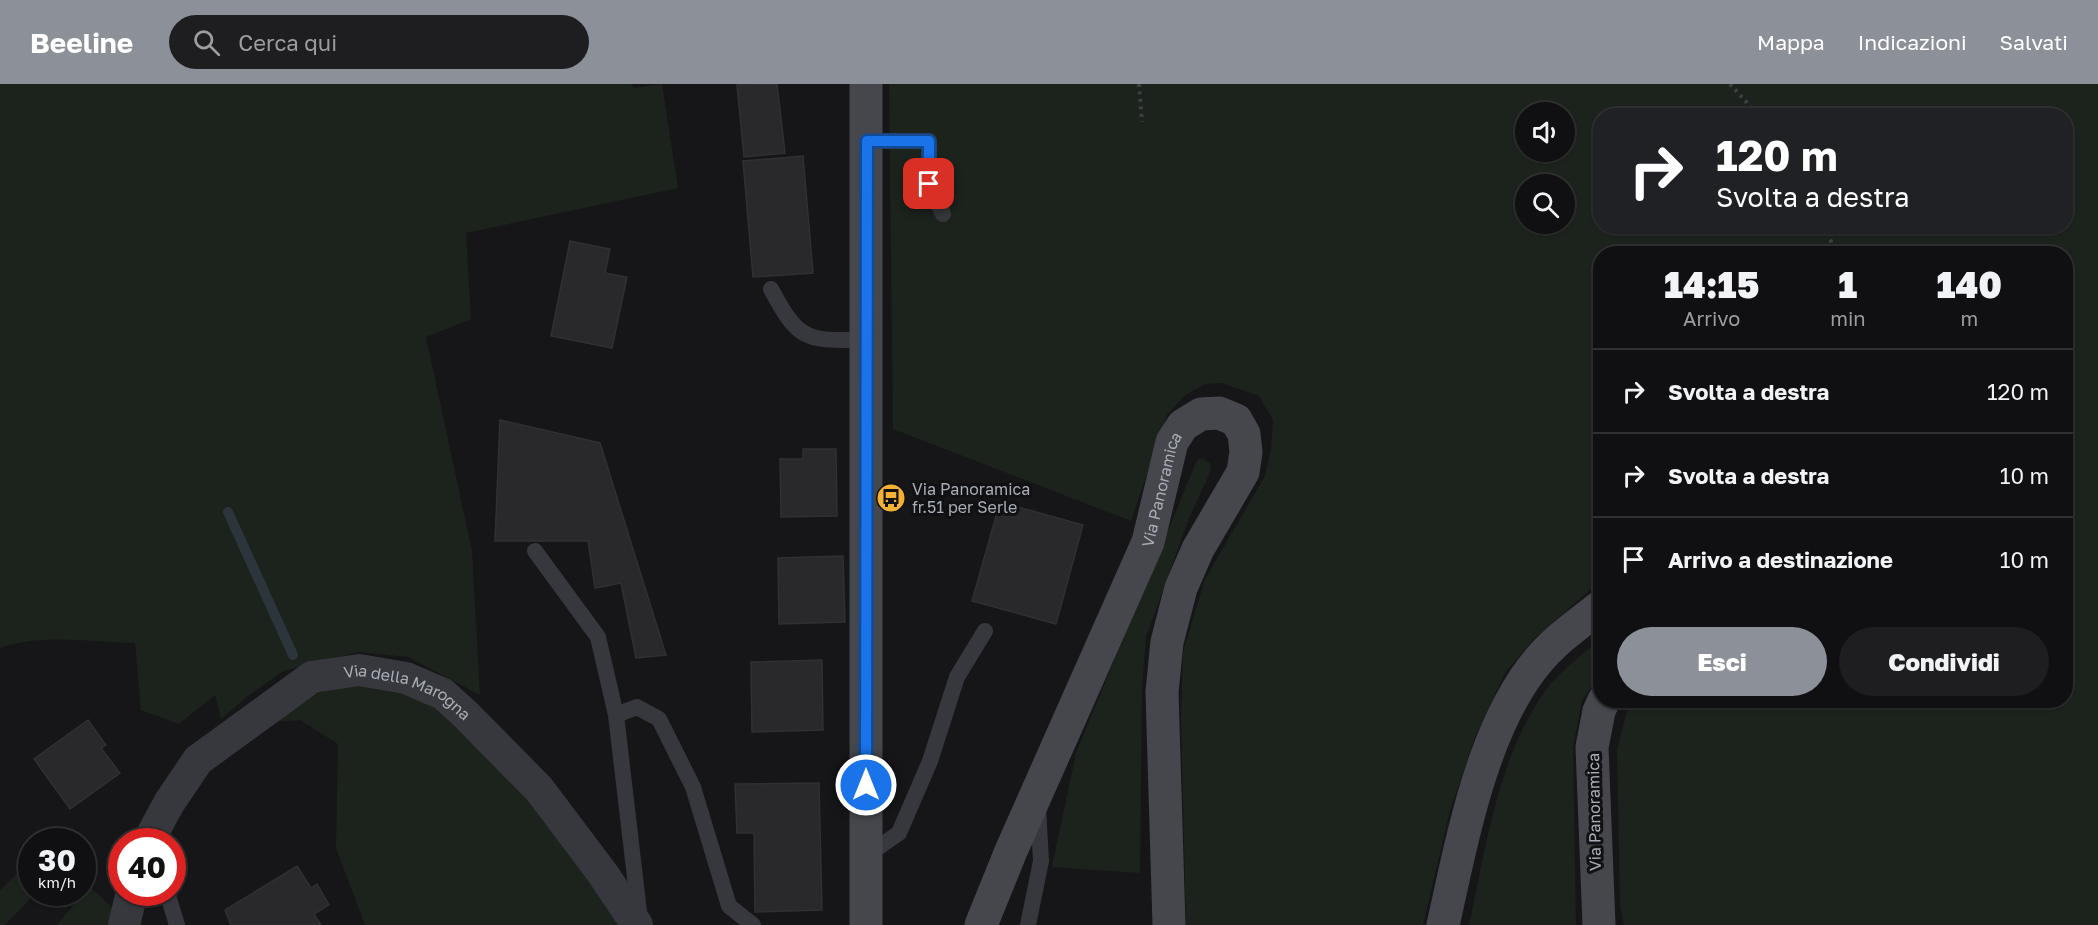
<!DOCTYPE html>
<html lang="it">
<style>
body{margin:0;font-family:"Golos Text",sans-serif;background:#1e1e20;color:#f1f3f6;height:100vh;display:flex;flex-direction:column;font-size:22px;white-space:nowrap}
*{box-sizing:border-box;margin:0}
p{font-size:20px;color:#9c9d9f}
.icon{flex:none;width:33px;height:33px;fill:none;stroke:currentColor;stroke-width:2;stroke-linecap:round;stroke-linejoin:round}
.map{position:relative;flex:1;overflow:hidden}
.side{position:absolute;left:1593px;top:162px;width:480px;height:462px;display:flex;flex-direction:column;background:#101012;border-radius:24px;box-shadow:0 2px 4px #0004,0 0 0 2px #303032}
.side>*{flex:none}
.hud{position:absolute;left:1593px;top:24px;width:480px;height:126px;border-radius:24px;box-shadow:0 2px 4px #0004,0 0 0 2px #303032;background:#202124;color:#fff;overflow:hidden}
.controls{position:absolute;left:1515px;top:18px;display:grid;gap:12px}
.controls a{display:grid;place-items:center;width:60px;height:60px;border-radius:50%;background:#101012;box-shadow:0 2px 4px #0004,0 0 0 2px #303032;font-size:30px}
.speed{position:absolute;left:18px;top:744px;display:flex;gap:12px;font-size:30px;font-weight:700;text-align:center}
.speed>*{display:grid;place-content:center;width:78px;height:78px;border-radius:50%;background:#101012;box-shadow:0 2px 4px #0004,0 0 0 2px #303032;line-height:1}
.speed small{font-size:15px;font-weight:400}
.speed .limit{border:9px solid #d22;background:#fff;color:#111}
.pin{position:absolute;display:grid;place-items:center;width:51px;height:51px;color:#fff;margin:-26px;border-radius:12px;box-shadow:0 3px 9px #0006}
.me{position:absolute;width:66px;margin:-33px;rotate:0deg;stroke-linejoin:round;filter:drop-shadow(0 0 4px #0008)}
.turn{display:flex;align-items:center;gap:21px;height:126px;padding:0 24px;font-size:27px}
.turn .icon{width:78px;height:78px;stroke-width:2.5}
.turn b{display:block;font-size:42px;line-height:51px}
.eta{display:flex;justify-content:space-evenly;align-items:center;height:102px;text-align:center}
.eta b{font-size:36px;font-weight:800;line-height:42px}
.cta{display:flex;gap:12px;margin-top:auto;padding:12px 24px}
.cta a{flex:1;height:69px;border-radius:36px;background:#8c9099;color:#fff;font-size:24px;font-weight:800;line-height:69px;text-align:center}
.cta a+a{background:#1e1e20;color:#f1f3f6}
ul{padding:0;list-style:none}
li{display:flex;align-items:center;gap:18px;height:84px;padding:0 24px;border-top:2px solid #303032}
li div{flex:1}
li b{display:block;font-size:22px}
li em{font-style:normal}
header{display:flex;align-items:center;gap:36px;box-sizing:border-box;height:84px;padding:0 30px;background:#8c9099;color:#fff}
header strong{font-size:28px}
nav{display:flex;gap:33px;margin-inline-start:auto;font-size:21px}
.search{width:420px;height:54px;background:#1e1e20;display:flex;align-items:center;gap:15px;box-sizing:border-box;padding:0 21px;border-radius:33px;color:#9c9d9f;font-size:22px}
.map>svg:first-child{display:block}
</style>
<header>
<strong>Beeline</strong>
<div class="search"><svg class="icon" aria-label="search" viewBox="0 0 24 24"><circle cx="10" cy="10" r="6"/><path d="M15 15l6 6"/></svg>Cerca qui</div>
<nav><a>Mappa</a><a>Indicazioni</a><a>Salvati</a></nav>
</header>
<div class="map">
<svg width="2098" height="841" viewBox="0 0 2098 841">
<rect width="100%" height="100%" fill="#161618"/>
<path fill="#1c231d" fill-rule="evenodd" d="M0,0H631L634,4L662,0L678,104L466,149L471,235L426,253L472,467L480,611L408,573L358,568L284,587L249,611L221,635L215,611L179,640L141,626L135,559C92,558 40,549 0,564Z
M889,0H2098V841H1624L1620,820L1617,665L1630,617L2066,616V170H1600V497L1533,556L1505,589L1475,653L1450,727L1423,841H1186L1181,632L1183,568L1205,495L1265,392L1271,365L1273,336L1259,312L1222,299L1205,300L1184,312L1167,331L1131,437L893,345ZM1526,28H1564V68H1526ZM1600,32H2066V142H1600ZM1526,100H1564V140H1526Z
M1202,374L1211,380L1210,388L1188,437L1146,553L1142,606L1140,789L1052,783L1076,669L1197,376Z
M1600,556V590L1582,617L1573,663L1576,841H1469C1486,763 1498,672 1546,606C1560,587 1583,570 1600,556Z
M371,600L426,616L477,663L553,742L618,841H365L336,764L338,660L300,636L275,638L323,606Z
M31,776L32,808L36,809L5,841H0V807Z
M89,802L113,824L109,841H57Z"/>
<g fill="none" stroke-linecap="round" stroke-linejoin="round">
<path stroke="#2c353c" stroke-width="10" d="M228,428L293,571"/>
</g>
<path fill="#29292c" stroke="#303034" stroke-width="1.5" d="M777,0L785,69L744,73L737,1Z
M803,72L813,189L753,193L743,77Z
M570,157L610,165L605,189L627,193L612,264L551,252Z
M500,336L600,359L666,571L636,574L621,499L595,504L588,457H495Z
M803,365H836L837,432L781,433L780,375H803Z
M1000,418L1083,441L1056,540L972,517Z
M843,472L845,538L779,540L778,474Z
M822,576L823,646L752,648L751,578Z
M88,636L106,661L101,664L120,689L70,725L34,675Z
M819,699L822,826L755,828L754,749H737L735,700Z
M297,782L311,804L317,800L329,821L314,830L321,841H231L225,826Z"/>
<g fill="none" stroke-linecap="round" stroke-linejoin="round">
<path stroke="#3d3f44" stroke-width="4" stroke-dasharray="3 4.5" stroke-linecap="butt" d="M1139,0L1142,38
M1730,0L1759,32
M1824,142L1837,170"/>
<path stroke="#37383d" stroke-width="16" d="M867,57H929V100L943,130
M771,205C800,260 808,256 866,256
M535,467L598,553L616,631
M866,772L899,749L930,677L957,593L985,547
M167,808L177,841
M640,836L616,631L637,623L659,635L693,703L729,822L753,841
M1028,841L1041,777L1038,723"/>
<g stroke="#37383d" stroke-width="32">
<path id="s1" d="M148,758L169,719L198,676L312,593L359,586L406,594L443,610L465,630L539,705L603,790L637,841"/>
<path d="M124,841L132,808"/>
</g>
<g stroke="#45474d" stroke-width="33">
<path d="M866,0V841"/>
<path id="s2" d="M981,841L1011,767L1148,458L1172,358L1183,341L1201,330L1219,329L1236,336L1244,350L1246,368L1243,388L1198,465L1181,504L1167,558L1162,608L1169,841"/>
<path d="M1443,841C1463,753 1485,623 1554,560C1568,547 1585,535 1600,523"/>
<path d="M1599,841L1592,663L1599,627L1604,616"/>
</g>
</g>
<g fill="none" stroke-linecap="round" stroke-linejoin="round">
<g stroke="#114b97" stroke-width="15">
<path id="route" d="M866,701L867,57H929V100"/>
</g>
<use href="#route" stroke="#1a73e8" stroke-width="10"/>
</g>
<defs>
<g id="bus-disc" transform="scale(1.5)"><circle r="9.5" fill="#f2b134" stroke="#111113"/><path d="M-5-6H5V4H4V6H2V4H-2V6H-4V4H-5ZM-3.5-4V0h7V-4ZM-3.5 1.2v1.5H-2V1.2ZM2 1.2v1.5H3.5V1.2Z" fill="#111"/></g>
</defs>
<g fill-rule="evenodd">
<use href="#bus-disc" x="891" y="414"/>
</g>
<g text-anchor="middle" stroke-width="6" stroke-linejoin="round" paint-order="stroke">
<g font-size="16" fill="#a8adb8" stroke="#111113" text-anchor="start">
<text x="912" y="411">Via Panoramica<tspan x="912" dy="18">fr.51 per Serle</tspan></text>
</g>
<g font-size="16" fill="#a8adb8" stroke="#111113">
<text dy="6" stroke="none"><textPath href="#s2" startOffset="472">Via Panoramica</textPath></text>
<text dy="6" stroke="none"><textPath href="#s1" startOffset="338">Via della Marogna</textPath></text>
<text transform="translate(1594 728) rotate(-91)" y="6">Via Panoramica</text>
</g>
</g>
</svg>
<div class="controls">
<a><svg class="icon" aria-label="sound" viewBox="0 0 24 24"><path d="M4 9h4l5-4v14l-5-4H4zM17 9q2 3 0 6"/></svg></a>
<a><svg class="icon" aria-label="search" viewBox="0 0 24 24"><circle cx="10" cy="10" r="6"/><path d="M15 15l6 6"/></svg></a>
</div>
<div class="speed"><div>30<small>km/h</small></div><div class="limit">40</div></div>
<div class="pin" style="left:929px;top:100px;background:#d93025"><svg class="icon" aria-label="arrive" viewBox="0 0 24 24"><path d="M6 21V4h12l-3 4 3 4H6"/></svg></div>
<svg class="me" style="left:866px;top:701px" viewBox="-20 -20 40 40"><circle r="17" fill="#1a73e8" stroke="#fff" stroke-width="3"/><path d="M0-11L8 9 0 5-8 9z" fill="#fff"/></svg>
<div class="hud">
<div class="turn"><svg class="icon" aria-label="right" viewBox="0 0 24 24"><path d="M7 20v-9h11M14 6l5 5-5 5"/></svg><div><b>120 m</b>Svolta a destra</div></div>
</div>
<section class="side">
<div class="eta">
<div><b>14:15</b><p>Arrivo</p></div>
<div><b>1</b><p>min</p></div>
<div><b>140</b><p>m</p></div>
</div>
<ul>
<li><svg class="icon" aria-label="right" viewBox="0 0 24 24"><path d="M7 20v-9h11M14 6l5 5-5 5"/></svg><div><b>Svolta a destra</b></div><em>120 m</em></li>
<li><svg class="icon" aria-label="right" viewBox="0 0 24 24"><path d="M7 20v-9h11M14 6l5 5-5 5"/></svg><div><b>Svolta a destra</b></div><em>10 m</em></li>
<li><svg class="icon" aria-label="arrive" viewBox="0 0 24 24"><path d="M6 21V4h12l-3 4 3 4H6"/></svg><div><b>Arrivo a destinazione</b></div><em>10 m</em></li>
</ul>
<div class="cta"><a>Esci</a><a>Condividi</a></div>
</section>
</div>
